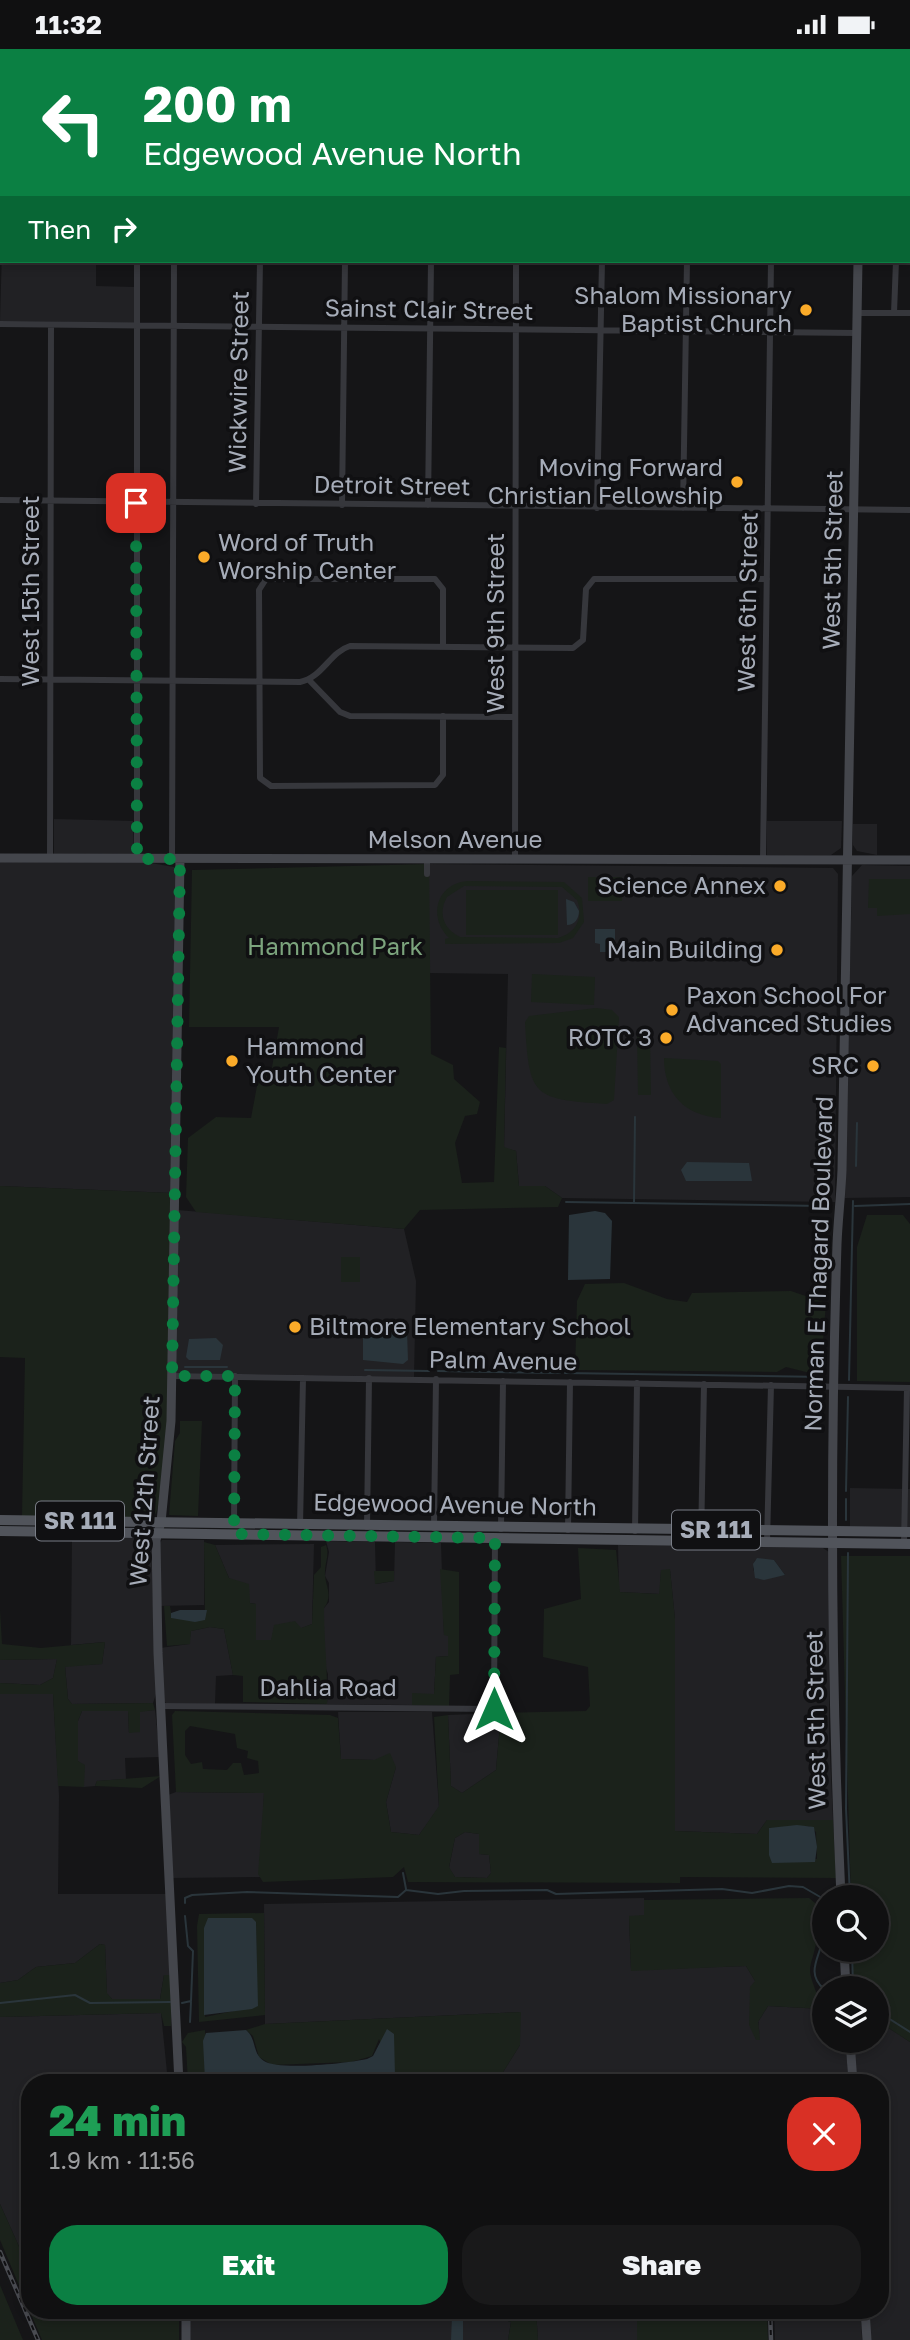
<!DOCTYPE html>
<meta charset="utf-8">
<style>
body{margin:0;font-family:"Golos Text",sans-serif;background:#19191a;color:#f1f3f6;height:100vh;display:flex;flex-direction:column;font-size:26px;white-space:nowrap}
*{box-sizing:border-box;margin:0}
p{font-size:23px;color:#9c9d9f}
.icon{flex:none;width:38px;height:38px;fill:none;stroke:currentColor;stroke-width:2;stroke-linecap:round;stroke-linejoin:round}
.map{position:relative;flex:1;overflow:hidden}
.details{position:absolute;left:21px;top:2025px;width:868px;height:245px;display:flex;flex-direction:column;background:#101011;border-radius:28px;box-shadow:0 4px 10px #0003,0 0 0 2px #303031}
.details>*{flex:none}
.top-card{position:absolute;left:0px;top:0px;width:910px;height:214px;box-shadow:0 4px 10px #0003,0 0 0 2px #303031;background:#0b8043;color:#fff;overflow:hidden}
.fabs{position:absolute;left:812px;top:1836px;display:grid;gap:14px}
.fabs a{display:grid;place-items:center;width:77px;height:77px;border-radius:50%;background:#101011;box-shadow:0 4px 10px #0003,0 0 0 2px #303031;font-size:35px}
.pin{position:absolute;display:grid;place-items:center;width:60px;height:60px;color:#fff;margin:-30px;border-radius:14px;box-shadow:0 4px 10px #0006}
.me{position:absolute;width:77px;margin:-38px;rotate:0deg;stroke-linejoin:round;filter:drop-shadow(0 0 5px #0008)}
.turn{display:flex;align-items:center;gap:24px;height:147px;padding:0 28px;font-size:32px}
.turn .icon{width:91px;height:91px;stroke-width:2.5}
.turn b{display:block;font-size:49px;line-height:60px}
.then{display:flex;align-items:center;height:66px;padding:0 28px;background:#0003;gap:14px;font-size:26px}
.round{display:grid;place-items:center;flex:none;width:74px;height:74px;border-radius:28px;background:#19191a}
.summary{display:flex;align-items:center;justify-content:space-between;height:119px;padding:0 28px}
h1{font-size:42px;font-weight:800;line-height:52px;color:#1e9e55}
.button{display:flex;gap:14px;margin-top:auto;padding:14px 28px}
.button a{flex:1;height:80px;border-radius:28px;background:#0b8043;color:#fff;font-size:28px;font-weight:800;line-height:80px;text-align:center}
.button a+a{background:#19191a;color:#f1f3f6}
.status{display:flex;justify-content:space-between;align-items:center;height:49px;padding:0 35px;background:#101011;direction:ltr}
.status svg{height:19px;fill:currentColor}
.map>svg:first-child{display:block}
</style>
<div class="status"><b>11:32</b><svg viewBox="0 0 49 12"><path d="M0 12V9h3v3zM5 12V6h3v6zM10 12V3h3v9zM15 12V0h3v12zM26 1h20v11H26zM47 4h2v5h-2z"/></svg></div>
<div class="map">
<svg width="910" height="2291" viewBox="0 0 910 2291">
<rect width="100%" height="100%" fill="#151517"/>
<path fill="#212124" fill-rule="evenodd" d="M239,0H854L237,2Z
M865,0H910V108L908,2Z
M2,200V212H96V237L134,238V274L0,272Z
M54,770L133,772L134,807L54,806Z
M767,772H842L841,799L831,806H767Z
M853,775H877V806L857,802L853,796Z
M0,812H139L174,818L177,833L171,1144L0,1137Z
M429,815L833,819L838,825L835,1153L562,1149L545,1137H519L516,1102L504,1099L508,925L428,924Z
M862,816L910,817V1148L845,1149L852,827Z
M177,1161L404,1180L416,1232L414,1328L174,1324Z
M850,1439L910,1440V1479L850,1478Z
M72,1488L147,1489L151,1492L156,1645L153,1654L72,1655L68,1650L65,1617L102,1615L105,1593L71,1596Z
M162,1491H204V1556L159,1557V1495Z
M326,1492L375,1493L376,1535L394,1532L395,1493L441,1494L444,1586H448V1607L436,1608L434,1645L412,1656L327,1655L328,1625L324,1614V1559L329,1553V1534L325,1527L329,1503Z
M314,1495L312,1575L272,1591H256V1555L250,1554L229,1529L215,1496Z
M618,1496L823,1499L829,1503V1684L833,1771H767L757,1785L675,1782V1570L670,1521H661L660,1545L619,1543ZM755,1511H774L785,1526L758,1530L753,1520Z
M210,1578L224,1580L233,1626L216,1627L215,1655L166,1654L163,1651L160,1599L189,1595L191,1582Z
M57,1610L53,1629L40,1636L0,1634V1611Z
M0,1645H53L59,1746L58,1845H166L171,1926H164L160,1950H112L107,1945L105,1896L100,1895L75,1914L36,1918L18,1931L0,1934Z
M155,1661L160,1708L125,1709L126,1730L97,1732L95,1737L84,1738V1717L78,1712V1672L82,1662H128L129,1684L140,1662Z
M338,1663H432L439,1758L419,1786L391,1783L386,1753L396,1718L374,1711L341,1710Z
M501,1664L496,1721L462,1744L451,1737L448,1666Z
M176,1743L264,1744L260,1828L172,1829L168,1746Z
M465,1783L479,1785V1805L489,1806L491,1824L487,1829L455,1828L449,1819L455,1789Z
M644,1849V1867H629L631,1921L746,1917L755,1932L760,1991L758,1973L768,1957L824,1960V1992H846L848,2033H497L520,1996V1963L265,1975L264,1855Z
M161,1964L168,2033L30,2034V2222L0,2155V1968Z
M877,1976H884L910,1993V2291H867L866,2261H880V2034L854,2033L852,1992H877Z
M190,2261H494L499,2269L511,2273L508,2291H190Z
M536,2261H637V2291H538Z
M774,2261H861L862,2291H775Z"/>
<path fill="#1b221b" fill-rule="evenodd" d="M0,0H211L2,2L0,101Z
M429,815L431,1005L453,1016L454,1030L480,1053L477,1065L465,1067L455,1094L462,1134L494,1133L499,998L506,999L504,1098L516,1102L519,1137H545L562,1149L558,1158L420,1161L404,1180L196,1163L186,1148L188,1089L216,1068L251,1069L259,1026L271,1024L279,978H189L192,821Z
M588,828H622V852H588Z
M869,830H910V865L877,867V859H868Z
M468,832L564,833L582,849L584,873L573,889L559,894L445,895V890L449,889C427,868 437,834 468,832ZM464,837L562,838L577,851C584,869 576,884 558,889L460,888C443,880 438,864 447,848Z
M466,841H558V886H466Z
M532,925L595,928L594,956L531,953Z
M596,959L612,961L619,968L614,1051L607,1055C533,1050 529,1049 525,973L529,967Z
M637,985H650L651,1046H638Z
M664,1009L718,1012L721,1015V1069C685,1067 664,1045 664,1009Z
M0,1137L171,1144C171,1189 174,1450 153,1469L22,1467L25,1309L0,1308Z
M867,1166H903L910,1175V1333L857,1332V1198Z
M341,1208H360V1233H341Z
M624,1234L667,1250L687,1253L692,1244L791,1242L826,1254L821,1317L810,1324L786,1318L777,1323L575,1321L577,1252L585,1235Z
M180,1372H202L198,1467L169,1466L175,1392L180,1384Z
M204,1493L215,1496L229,1529L249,1535L250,1554L256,1555V1591H271L274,1576L295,1572L301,1579L312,1575L314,1526L321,1518V1498L326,1496C330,1507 324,1515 325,1526C326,1538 333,1547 324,1559C324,1592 328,1623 327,1655L243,1653V1627L233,1626L224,1580L210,1578L191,1582L190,1595L167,1597L164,1557H170L172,1569L205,1571Z
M578,1499L616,1501L620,1543L659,1545L661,1521L670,1520L675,1570V1782L757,1785L767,1771H833L836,1829L680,1828V1834L408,1833L404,1818L393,1828L263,1833L258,1825L264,1744L176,1743L172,1666L175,1662L330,1666L338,1669L341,1710L374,1711L390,1704L396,1718L386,1753L391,1783L419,1786L439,1757L434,1668L448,1666L451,1737L462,1744L496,1721L501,1664L586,1662L590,1657L588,1618L543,1608L544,1560L581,1550ZM190,1677L235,1685L237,1699L248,1702L247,1709L258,1712L259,1724L244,1726L241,1714H233L227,1721L203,1720L202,1713L191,1715L185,1706V1682ZM809,1777L816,1783L817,1810L769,1806V1779ZM465,1783L479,1785V1805L489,1806L491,1824L487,1829L455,1828L449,1818L455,1789Z
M841,1507H910V1993L884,1976H877V1939H853L852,1901L877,1900V1848H851Z
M440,1520L459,1523V1625L450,1626L449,1657L412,1656V1644L434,1645L436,1608L448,1607V1587L444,1586Z
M374,1522H394V1532L375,1535Z
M0,1561L2,1595L41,1599L105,1593L102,1615L65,1618L68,1650L72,1655L153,1654L155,1661L140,1663V1683L129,1684L128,1662H82L78,1672V1712L85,1716L84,1738L58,1737L53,1645H0V1634L40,1636L53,1629L57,1610L0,1611Z
M161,1727L142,1739L95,1737L97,1732Z
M809,1849L815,1854C816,1867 819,1883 816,1895C810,1922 806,1917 817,1945L824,1947V1960L768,1957L758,1973L760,1991H756L749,1976L750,1938L755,1932L746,1917L631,1922L629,1867L644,1866V1851Z
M264,1864L265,1966L199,1973L197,1877L199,1865ZM256,1873L257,1957L205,1968V1949Z
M100,1895L105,1896L107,1944L112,1950H160L164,1926H171V1977H164L161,1964L0,1968V1934L18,1931L36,1918L75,1914Z
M521,1963L520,1996L497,2033H188L186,1998L182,1993L188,1984L205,1981L207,2032L390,2031L395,2026L379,1990L372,2007L351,2013L272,2016L259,2008L253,1987L246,1981L265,1975Z
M0,2155L30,2222V2261H179V2291H42L0,2191Z
M0,2236L23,2291H0Z
M494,2261H536L538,2291H508L511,2273L499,2269Z
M637,2261H767L768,2291H637Z"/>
<path fill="#2a353b" d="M566,850L574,853L579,862C579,869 575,876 567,876Z
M595,880H615V895H610L609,903H600V895L595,894Z
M687,1113L749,1114L752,1132H686L681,1121Z
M595,1162L605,1164L612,1172L610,1230L568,1231L569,1166Z
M367,1279L407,1282L408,1311L403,1315L363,1311V1286Z
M216,1289L223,1296L220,1311H189L186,1308L189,1290Z
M757,1509L774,1511L785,1526L764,1531L755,1529L753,1515Z
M180,1561H207L205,1571L195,1573L171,1569V1564Z
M797,1776L814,1778L817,1798L815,1813L772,1814L769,1806V1779Z
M208,1869H252L256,1873L258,1957L252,1960L204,1966V1879Z
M387,1980L394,1985L395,2027L392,2032L205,2031L203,1992L206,1984L246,1981C257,1990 252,2005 264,2012C279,2022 349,2014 367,2010L373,2007Z
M452,2267L463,2268V2291H451Z"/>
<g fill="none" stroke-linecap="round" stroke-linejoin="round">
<path stroke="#2a353b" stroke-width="2" d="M856,1117L857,1074
M566,1153L820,1157L831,1154
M634,1154L635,1068
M855,1157L910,1155
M185,1318H227
M365,1321L429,1322
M438,1322L560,1324
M565,1324L825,1328
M849,1331L853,1152
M846,1442L848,1348
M846,1450V1471
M848,1504L846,1760L850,1848
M403,1824L406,1840
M185,1854V1849L192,1846L247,1843L398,1848L406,1841L438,1845L464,1842L547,1841L556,1845L722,1840L752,1844L789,1837L803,1838L822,1849C823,1862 826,1876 823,1889C820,1908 805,1924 824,1940
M852,1900L853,1939
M0,1954L75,1946L90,1954L170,1953
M182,1954L191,1952L193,1902L188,1897L185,1867
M877,1962L910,1983
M190,1973L191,1953"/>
<path stroke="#36373c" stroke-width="6" d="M908,110H910
M137,212V810
M857,264H910
M894,264L896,212
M0,275L857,284
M0,451L910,461
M256,455L260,212
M342,456L345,212
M428,456L431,212
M597,459L602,212
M683,459L687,212
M443,598V540L435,530H266L259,541L260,729L271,737L435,736L443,726V667
M0,630L300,633C322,629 330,603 350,597L573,599L583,591L586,540L594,530H767
M309,631L340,663L350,667L515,668
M50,809L51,276
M172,810L174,212
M515,811L516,212
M763,811L771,212
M427,825V810
M172,1327L910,1339
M234,1476L235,1327
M300,1477L303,1329
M367,1478L369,1329
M434,1479L436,1330
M501,1480L503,1332
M568,1481L570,1333
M635,1482L637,1334
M701,1492L704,1335
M767,1493L771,1336
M904,1495L907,1339
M161,1657L494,1660L495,1487"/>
<path stroke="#44464c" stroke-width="9" d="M859,2L860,0
M0,809L910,811
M841,1848C831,1631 830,1413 837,1195C838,1170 841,1146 842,1121L858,212
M844,1900L846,1939
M850,1992L853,2034
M179,2034L158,1604L156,1491L161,1473L171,1372L180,810
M186,2261V2291
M865,2261L867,2291"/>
<path stroke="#51545b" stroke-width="10" d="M0,1471L910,1483
M0,1482L910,1495"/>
<g stroke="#494b51" stroke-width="4.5">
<path id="rail" d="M218,2L220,0
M0,186L2,185
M0,2203L38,2291
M770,2261L771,2291"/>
</g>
<use href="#rail" stroke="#101012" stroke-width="2" stroke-dasharray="5" stroke-linecap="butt"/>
</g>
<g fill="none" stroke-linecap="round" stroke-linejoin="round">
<path stroke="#0b8043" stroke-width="12" stroke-dasharray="0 21.6" d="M136,454L137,810H180L172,1327H235L234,1485L495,1489L494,1660"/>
</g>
<g fill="#fbab29" stroke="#101012" stroke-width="2.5">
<circle cx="806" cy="261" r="7"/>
<circle cx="737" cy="433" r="7"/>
<circle cx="204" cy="508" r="7"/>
<circle cx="780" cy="837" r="7"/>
<circle cx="777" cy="901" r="7"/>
<circle cx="672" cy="961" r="7"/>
<circle cx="666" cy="989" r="7"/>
<circle cx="232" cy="1012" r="7"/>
<circle cx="873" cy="1017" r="7"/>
<circle cx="295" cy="1278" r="7"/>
</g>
<g text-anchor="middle" stroke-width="7" stroke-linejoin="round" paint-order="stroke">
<g fill="#101012" stroke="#797d86" stroke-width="2">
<rect x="36" y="1452.5" width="88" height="39" rx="5"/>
<rect x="672" y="1461.5" width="88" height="39" rx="5"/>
</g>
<g font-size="23" font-weight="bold" fill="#a6acb8">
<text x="80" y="1480">SR 111</text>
<text x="716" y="1489">SR 111</text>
</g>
<g font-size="24" fill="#a6acb8" stroke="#101012" text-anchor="end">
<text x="792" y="255">Shalom Missionary<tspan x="792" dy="28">Baptist Church</tspan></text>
<text x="723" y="427">Moving Forward<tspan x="723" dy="28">Christian Fellowship</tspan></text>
<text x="218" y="502" text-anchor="start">Word of Truth<tspan x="218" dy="28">Worship Center</tspan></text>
<text x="766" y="845">Science Annex</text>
<text x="763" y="909">Main Building</text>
<text x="686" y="955" text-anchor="start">Paxon School For<tspan x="686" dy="28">Advanced Studies</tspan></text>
<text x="652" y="997">ROTC 3</text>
<text x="246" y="1006" text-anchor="start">Hammond<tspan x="246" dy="28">Youth Center</tspan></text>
<text x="859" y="1025">SRC</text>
<text x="309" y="1286" text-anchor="start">Biltmore Elementary School</text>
</g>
<g font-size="24" fill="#a6acb8" stroke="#101012">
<text transform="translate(429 261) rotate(1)" y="8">Sainst Clair Street</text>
<text transform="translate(239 333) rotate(-89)" y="8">Wickwire Street</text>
<text transform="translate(392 437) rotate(1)" y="8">Detroit Street</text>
<text transform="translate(833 511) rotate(-89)" y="8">West 5th Street</text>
<text transform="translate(31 542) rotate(-90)" y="8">West 15th Street</text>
<text transform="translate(748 553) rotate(-89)" y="8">West 6th Street</text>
<text transform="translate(496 574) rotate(-90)" y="8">West 9th Street</text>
<text x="455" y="799">Melson Avenue</text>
<text transform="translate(819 1215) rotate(-88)" y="8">Norman E Thagard Boulevard</text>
<text transform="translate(503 1312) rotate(1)" y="8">Palm Avenue</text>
<text transform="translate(145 1442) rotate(-86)" y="8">West 12th Street</text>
<text transform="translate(455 1456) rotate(1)" y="8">Edgewood Avenue North</text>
<text x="328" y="1647">Dahlia Road</text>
<text transform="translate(816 1671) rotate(-91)" y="8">West 5th Street</text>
</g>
<g font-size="24" fill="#7ca47d" stroke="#101012">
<text x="335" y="906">Hammond Park</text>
</g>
</g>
</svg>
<div class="fabs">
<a><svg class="icon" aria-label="search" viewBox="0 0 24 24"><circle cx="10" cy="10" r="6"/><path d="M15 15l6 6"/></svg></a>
<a><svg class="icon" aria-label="layers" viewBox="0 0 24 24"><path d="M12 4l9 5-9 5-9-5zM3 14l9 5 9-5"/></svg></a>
</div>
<div class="pin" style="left:136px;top:454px;background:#d93025"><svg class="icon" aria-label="arrive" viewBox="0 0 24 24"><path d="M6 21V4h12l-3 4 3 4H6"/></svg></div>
<svg class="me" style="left:494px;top:1660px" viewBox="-20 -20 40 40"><path d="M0-17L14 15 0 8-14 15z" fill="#0b8043" stroke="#fff" stroke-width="4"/></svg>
<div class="top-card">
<div class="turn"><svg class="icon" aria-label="left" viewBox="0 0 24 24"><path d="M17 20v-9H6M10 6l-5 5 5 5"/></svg><div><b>200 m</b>Edgewood Avenue North</div></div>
<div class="then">Then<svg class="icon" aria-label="right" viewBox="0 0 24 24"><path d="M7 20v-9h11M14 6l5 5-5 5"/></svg></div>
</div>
<section class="details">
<div class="summary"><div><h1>24 min</h1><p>1.9 km · 11:56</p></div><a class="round" style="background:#d93025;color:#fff"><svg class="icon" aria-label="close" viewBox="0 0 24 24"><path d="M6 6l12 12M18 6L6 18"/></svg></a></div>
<div class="button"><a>Exit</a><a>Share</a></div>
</section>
</div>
